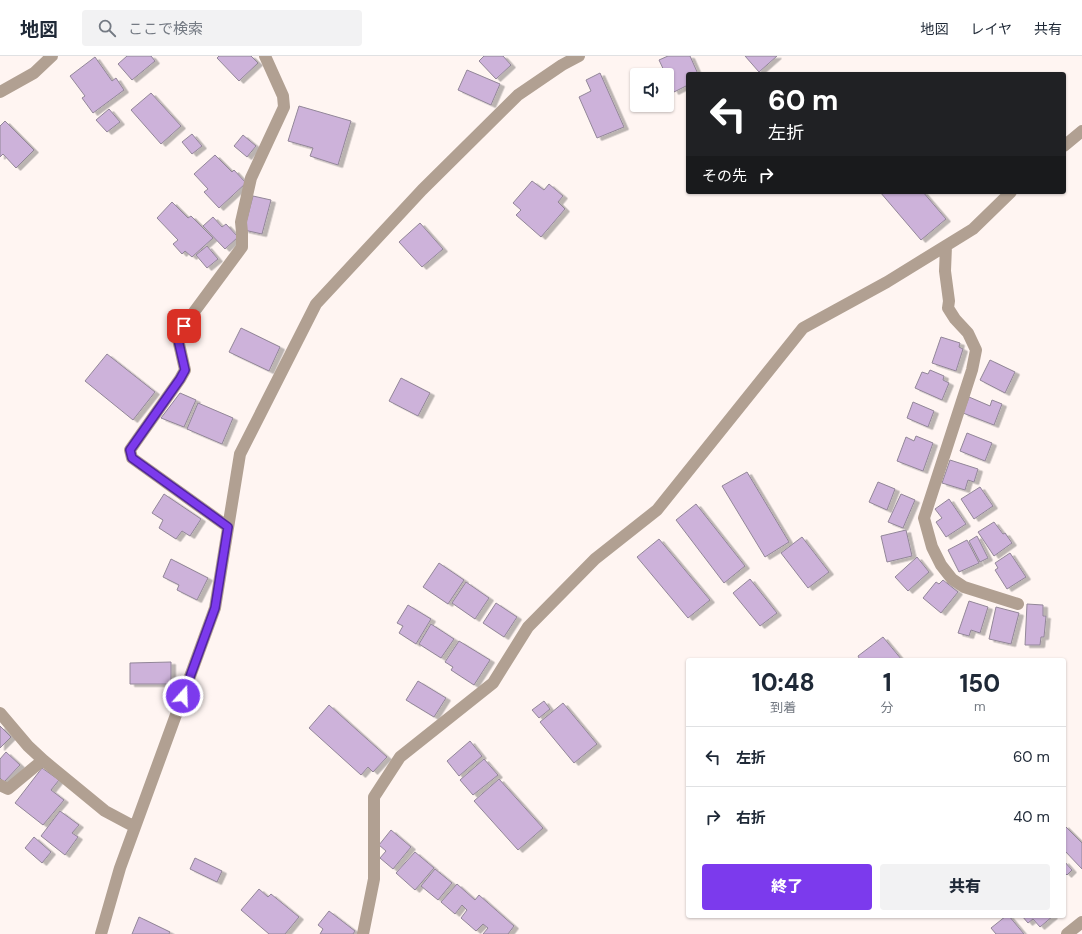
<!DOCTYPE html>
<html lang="ja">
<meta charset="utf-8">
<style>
body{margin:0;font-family:"DM Sans","Noto Sans JP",sans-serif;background:#f2f2f3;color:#1f2937;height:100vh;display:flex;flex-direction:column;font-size:15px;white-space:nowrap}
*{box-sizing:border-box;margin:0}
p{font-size:13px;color:#747a83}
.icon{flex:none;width:22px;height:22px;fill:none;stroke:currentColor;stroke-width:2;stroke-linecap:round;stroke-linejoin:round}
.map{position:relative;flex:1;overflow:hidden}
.panel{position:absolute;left:686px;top:602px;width:380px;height:260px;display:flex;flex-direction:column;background:#fff;border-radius:4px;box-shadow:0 1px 3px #0004}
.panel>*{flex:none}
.guide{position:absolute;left:686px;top:16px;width:380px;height:122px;border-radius:4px;box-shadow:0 1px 3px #0004;background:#202124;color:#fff;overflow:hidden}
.controls{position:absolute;left:630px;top:12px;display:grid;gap:8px}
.controls a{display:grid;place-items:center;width:44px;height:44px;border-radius:4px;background:#fff;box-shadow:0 1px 3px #0004;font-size:20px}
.pin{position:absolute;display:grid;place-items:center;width:34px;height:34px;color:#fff;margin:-17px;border-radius:8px;box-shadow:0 2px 6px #0006}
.me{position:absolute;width:44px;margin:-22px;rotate:20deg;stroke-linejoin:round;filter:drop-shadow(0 0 3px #0008)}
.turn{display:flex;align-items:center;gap:14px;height:84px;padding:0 16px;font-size:18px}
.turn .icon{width:52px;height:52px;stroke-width:2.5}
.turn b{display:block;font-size:28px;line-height:34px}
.then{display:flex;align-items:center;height:38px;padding:0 16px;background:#0003;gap:8px;font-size:15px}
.eta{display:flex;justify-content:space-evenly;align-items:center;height:68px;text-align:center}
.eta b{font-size:24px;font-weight:800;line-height:28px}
.cta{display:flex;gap:8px;margin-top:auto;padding:8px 16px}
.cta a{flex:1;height:46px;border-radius:4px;background:#7c3aed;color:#fff;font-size:16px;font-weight:800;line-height:46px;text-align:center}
.cta a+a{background:#f2f2f3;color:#1f2937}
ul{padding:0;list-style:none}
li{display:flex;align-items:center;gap:12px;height:60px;padding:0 16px;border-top:1px solid #e0e1e3}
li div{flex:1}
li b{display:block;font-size:15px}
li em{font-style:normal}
header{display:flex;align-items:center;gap:24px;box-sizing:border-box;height:56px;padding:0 20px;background:#fff;border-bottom:1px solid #e0e1e3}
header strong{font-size:19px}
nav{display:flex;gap:22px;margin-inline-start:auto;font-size:14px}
.search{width:280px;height:36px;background:#f2f2f3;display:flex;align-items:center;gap:10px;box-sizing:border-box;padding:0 14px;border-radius:4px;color:#747a83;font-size:15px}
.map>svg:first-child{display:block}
</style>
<header>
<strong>地図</strong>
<div class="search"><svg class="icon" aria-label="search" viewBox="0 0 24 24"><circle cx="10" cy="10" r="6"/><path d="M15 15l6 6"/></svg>ここで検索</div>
<nav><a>地図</a><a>レイヤ</a><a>共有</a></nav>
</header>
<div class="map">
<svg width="1082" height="878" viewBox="0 0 1082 878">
<defs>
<filter id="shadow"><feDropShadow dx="4.5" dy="2.5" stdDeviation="0" flood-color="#0004"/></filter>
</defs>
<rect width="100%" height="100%" fill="#fff5f2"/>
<path fill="#cdb2da" stroke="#928698" filter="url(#shadow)" d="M127,0H151L155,5L132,24L118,8Z
M219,0H251L258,7L239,25L217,2Z
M484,0H503L511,9L496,23L479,5Z
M668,0H690L698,18H688V29L674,36L659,4Z
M745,0H777L759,16Z
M95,1L112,25L116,22L124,34L93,57L82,42L85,40L70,20Z
M467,14L500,28L491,49L458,34Z
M600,17L624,71L597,82L579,41L591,35L586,24Z
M151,37L181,70L161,88L131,54Z
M299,50L351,65L338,109L310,100L313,92L288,85Z
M109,53L120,66L107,76L96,64Z
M5,65L34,94L16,112L3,98L0,101V70Z
M192,78L202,90L192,98L182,86Z
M243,79L256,90L247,101L234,90Z
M215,99L232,116L234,114L246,127L219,152L204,136L208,133L194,118Z
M532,125L544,134L549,128L563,140L558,146L565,153L541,181L516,159L521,154L513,147Z
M880,136H923L946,163L921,184Z
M253,140L271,144L262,178L244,174Z
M172,146L188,162L191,160L213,182L192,201L185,195L182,198L173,188L178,184L157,162Z
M213,161L222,171L226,168L238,181L225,193L203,170Z
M420,167L443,193L422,211L399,186Z
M207,190L218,203L207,212L196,199Z
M241,272L280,291L269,315L229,296Z
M941,281L960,287L959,291L963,293L956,315L932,307Z
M107,298L155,336L133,364L85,325Z
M990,304L1015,316L1005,337L980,324Z
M930,314L944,320L943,324L949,327L942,344L915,332L922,316L928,318Z
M401,322L430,337L418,360L389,345Z
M180,337L196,344L184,371L161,362Z
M969,341L990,350L992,344L1002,348L994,369L963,357Z
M913,346L934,355L928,371L907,362Z
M198,347L233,362L222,388L187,373Z
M967,377L992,387L985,405L960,395Z
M916,380L933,387L923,415L897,405L906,381L914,385Z
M950,404L978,413L974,426L968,424L965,434L942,427Z
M747,416L789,486L765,501L722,430Z
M878,426L895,433L887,454L869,446Z
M980,431L993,450L974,463L961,443Z
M164,438L201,463L190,480L182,475L176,483L159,472L163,464L152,457Z
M901,438L915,444L903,472L888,466Z
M949,443L966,468L946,481L936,466L942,462L935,453Z
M696,448L745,510L724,527L676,464Z
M994,466L1003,478L1005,477L1012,487L994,500L978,476Z
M906,474L912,500L887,506L881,480Z
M977,480L988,502L980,506L969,485Z
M802,481L829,516L808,532L781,497Z
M659,483L710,544L688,562L637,501Z
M967,484L979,507L959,516L948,494Z
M1010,497L1026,521L1007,533L995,514L998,512L995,507Z
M917,501L929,516L908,535L895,521Z
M171,503L208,522L197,544L177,534L179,529L163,521Z
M439,507L464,524L448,548L423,531Z
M750,523L777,557L760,570L733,537Z
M943,524L958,536L941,557L923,542L936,526L939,528Z
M466,526L489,542L475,563L452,547Z
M969,545L988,551L980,577L971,574L969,580L958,577Z
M496,547L517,561L504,581L483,567Z
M1027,548L1043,549V560H1046L1044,581H1041L1040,589H1025Z
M408,549L431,563L416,588L399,577L403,570L397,567Z
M996,551L1019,557L1011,588L989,583Z
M431,568L454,583L441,602L419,588Z
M883,581L902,604H860L858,600Z
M459,585L490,604L474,629L451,614L453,611L445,606Z
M171,606V628H130V607Z
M418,625L446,642L434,661L406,644Z
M544,645L550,653L539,662L532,654Z
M563,647L597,688L574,707L540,666Z
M329,649L387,701L373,716L368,711L361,719L309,672Z
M0,670L11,681L0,692Z
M470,685L482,700L459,720L447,705Z
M6,696L20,709L4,726L0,722V703Z
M484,703L498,719L473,739L460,724Z
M42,712L59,724L51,734L64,744L43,769L15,747Z
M499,723L543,772L518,794L474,745Z
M60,755L79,769L72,777L78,781L65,799L41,780Z
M1064,769L1082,787V813L1064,794Z
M391,774L411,791L393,813L380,802L386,795L379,789Z
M34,781L51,796L42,807L25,792Z
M415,796L434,812L415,834L396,817Z
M195,802L222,815L217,826L190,813Z
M1064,805L1072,814L1067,819L1064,816Z
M435,813L452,827L438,844L421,830Z
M457,828L475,844L479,839L514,870L508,878H483L488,872L483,868L476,875L461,862L467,854L462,849L455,858L441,846Z
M259,833L268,841L271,838L299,861L285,878H269L241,854Z
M329,855L355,875L353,878H320L323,873L318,869Z
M1006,860H1009L1024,878H996L991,872Z
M1022,860H1053L1040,871L1033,863L1028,867Z
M139,861L170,876L169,878H132Z"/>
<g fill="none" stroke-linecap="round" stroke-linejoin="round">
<path stroke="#b1a092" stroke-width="12" d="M0,36L34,17L52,0
M1064,90L1082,75
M946,190L945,215L949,245L948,252L955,263L968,277L976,294L972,314L924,462L932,491L941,509L952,523L964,531L1018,548
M228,471L132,402L130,394L180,323L185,314L177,279L242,191V176L241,166L251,122L284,51L283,40L265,0
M0,657L28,690L43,704L105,755L135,771
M0,729L8,733L43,704
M101,878L120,812L215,552L240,398L316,248L422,134L518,39L562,9L579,0
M363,878L374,823V741L400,701L493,627L528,571L595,503L657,454L803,272L887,226L973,173L1011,136
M1067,878L1082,866"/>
</g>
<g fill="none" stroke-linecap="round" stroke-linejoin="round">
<g stroke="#51269a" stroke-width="10">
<path id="route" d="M183,640L215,552L228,471L132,402L130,394L180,323L185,314L177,279L184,270"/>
</g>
<use href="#route" stroke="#7c3aed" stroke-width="7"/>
</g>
</svg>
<div class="controls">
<a><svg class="icon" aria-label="sound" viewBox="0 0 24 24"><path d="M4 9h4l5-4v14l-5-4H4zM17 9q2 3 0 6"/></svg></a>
</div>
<div class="pin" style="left:184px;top:270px;background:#d93025"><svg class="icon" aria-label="arrive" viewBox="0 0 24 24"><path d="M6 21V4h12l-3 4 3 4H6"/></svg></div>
<svg class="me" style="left:183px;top:640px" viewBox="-20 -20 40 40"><circle r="17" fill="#7c3aed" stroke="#fff" stroke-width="3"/><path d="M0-11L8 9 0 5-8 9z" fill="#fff"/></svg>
<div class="guide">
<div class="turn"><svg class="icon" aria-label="left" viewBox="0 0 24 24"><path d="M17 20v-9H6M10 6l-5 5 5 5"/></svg><div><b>60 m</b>左折</div></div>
<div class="then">その先<svg class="icon" aria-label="right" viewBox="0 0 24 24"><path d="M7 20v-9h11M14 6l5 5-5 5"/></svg></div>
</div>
<section class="panel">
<div class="eta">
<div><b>10:48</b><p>到着</p></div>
<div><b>1</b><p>分</p></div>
<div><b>150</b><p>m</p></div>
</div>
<ul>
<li><svg class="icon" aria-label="left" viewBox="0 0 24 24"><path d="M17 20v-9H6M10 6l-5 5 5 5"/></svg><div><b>左折</b></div><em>60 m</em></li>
<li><svg class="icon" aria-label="right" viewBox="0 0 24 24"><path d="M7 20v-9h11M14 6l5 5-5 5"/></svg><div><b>右折</b></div><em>40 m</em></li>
</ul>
<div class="cta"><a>終了</a><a>共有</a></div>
</section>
</div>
